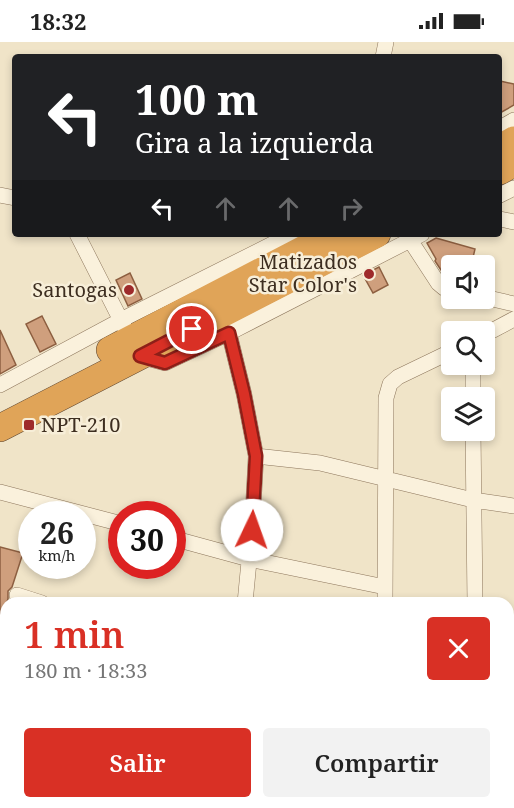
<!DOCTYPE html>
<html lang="es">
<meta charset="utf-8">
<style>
body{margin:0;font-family:"Noto Serif",serif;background:#f2f2f2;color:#222;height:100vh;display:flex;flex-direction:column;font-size:22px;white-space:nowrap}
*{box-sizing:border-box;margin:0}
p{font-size:20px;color:#767676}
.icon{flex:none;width:33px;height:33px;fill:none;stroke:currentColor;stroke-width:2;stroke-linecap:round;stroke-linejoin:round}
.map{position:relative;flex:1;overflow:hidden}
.details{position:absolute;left:0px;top:555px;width:514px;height:212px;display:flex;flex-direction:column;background:#fff;border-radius:18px 18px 0 0;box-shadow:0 3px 9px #0003}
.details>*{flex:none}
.top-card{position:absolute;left:12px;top:12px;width:490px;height:183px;border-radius:6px;box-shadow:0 3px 9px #0003;background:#202124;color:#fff;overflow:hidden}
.buttons{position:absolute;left:441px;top:213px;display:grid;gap:12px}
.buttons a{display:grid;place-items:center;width:54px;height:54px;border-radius:6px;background:#fff;box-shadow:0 3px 9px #0003;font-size:30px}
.speed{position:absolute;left:18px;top:459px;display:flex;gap:12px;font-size:30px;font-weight:700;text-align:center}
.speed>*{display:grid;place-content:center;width:78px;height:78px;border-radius:50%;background:#fff;box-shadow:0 3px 9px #0003;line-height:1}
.speed small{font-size:15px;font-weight:400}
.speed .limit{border:9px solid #d22;background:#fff;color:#111}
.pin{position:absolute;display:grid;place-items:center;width:51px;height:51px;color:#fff;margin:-26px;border:3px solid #fff;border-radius:50%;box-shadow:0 2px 6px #0007}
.me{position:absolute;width:66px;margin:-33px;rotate:3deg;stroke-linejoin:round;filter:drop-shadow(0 0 4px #0008)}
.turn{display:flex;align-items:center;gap:21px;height:126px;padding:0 24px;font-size:27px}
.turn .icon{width:78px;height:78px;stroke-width:2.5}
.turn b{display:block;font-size:42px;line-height:51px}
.lanes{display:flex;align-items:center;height:57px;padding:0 24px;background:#0003;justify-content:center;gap:30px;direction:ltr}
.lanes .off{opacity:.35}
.round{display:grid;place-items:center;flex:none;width:63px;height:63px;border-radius:6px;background:#f2f2f2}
.headline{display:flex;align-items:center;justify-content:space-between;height:102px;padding:0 24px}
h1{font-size:36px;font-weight:600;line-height:45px;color:#d93025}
.action{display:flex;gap:12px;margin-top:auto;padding:12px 24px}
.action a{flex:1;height:69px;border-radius:6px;background:#d93025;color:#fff;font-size:24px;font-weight:600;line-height:69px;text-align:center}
.action a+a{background:#f2f2f2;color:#222}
.status{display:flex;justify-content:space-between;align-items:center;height:42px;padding:0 30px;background:#fff;direction:ltr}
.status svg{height:16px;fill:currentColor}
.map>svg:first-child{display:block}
</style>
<div class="status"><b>18:32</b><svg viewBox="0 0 49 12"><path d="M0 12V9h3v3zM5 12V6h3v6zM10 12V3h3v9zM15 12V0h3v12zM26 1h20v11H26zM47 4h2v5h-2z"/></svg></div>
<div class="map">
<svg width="514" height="766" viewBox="0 0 514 766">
<rect width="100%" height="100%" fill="#f0e4c8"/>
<path fill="#cf9f7d" stroke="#8d5f41" stroke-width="1.5" d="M500,39L514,42V63L500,71Z
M436,196L475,207L471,224H452V238L445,234L435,219L436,217L427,201Z
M379,225L388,243L373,251L363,233Z
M130,231L142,257L128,264L116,238Z
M42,274L56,302L40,310L26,282Z
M0,288L16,323L0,332Z
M0,505L23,511L12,545L8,549V557L2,575H0Z"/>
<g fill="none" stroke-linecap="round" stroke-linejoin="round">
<g stroke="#8d765c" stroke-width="16">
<path id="street" d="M383,15L386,0
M500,86L514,78
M0,153L15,156
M500,153L514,146
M500,177L514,180
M77,192L139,314L165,321L229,291L422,192
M410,198L438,241L444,246L452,248
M484,255L514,262
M229,291L244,352L256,414L252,488L245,561
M484,293L514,277
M0,343L121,278L292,192
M473,356V322
M473,388L475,561
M256,414L320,421L473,458L514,464
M0,450L122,482
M172,496L249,517L385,545
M17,553L42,561
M385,561L386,356L390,342L398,335L452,309
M0,631L6,632
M0,748L6,750
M47,760L67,766
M468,760L489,766
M9,766L10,760
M216,766L217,760"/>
</g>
<g stroke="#5b4430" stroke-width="28">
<path id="highway" d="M500,106L514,98
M500,129L514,121
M110,308L333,192
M0,386L377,192"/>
</g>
<use href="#street" stroke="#faf1dc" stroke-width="15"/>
<use href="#highway" stroke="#e0a458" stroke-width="27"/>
</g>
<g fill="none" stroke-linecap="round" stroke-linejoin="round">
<g stroke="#8d1f18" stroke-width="15">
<path id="route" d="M192,287L140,314L165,321L229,291L244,352L256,414L252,488"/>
</g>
<use href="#route" stroke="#d93025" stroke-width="10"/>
</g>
<g fill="#9e2a2b" stroke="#f7eed8" stroke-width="2">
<circle cx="369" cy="232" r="6"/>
<circle cx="129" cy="248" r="6"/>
<rect x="23" y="377" width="12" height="12" rx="3"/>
</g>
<g text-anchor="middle" stroke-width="5" stroke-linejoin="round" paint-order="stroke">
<g font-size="20" fill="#3d2e20" stroke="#f7eed8" text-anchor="end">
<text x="357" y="227">Matizados<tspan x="357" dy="23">Star Color's</tspan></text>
<text x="117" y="255">Santogas</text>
<text x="41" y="390" text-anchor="start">NPT-210</text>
</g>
</g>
</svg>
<div class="buttons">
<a><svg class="icon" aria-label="sound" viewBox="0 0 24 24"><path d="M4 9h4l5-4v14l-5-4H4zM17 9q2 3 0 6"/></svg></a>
<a><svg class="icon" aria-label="search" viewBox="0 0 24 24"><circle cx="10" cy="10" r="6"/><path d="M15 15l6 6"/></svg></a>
<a><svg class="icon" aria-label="layers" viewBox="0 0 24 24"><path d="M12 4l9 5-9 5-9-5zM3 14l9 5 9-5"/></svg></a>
</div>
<div class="speed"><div>26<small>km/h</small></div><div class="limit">30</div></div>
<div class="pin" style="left:192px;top:287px;background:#d93025"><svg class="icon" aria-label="arrive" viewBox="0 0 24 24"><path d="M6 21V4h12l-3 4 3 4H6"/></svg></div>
<svg class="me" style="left:252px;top:488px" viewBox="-20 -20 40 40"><circle r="19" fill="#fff"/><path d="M0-13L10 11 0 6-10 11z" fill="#d93025"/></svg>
<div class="top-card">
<div class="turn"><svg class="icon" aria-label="left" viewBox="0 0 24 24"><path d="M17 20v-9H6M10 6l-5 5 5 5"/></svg><div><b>100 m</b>Gira a la izquierda</div></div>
<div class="lanes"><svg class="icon" aria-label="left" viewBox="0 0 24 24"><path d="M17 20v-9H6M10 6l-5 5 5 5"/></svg><svg class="icon off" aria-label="ahead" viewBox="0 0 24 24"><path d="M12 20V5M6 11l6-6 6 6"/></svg><svg class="icon off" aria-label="ahead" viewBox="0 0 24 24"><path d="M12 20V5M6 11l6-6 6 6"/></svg><svg class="icon off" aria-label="right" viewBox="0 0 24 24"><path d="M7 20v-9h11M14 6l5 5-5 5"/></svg></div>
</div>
<section class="details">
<div class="headline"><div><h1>1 min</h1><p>180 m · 18:33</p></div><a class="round" style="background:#d93025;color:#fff"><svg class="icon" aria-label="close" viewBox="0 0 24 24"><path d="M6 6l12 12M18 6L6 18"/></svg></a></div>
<div class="action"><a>Salir</a><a>Compartir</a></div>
</section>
</div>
